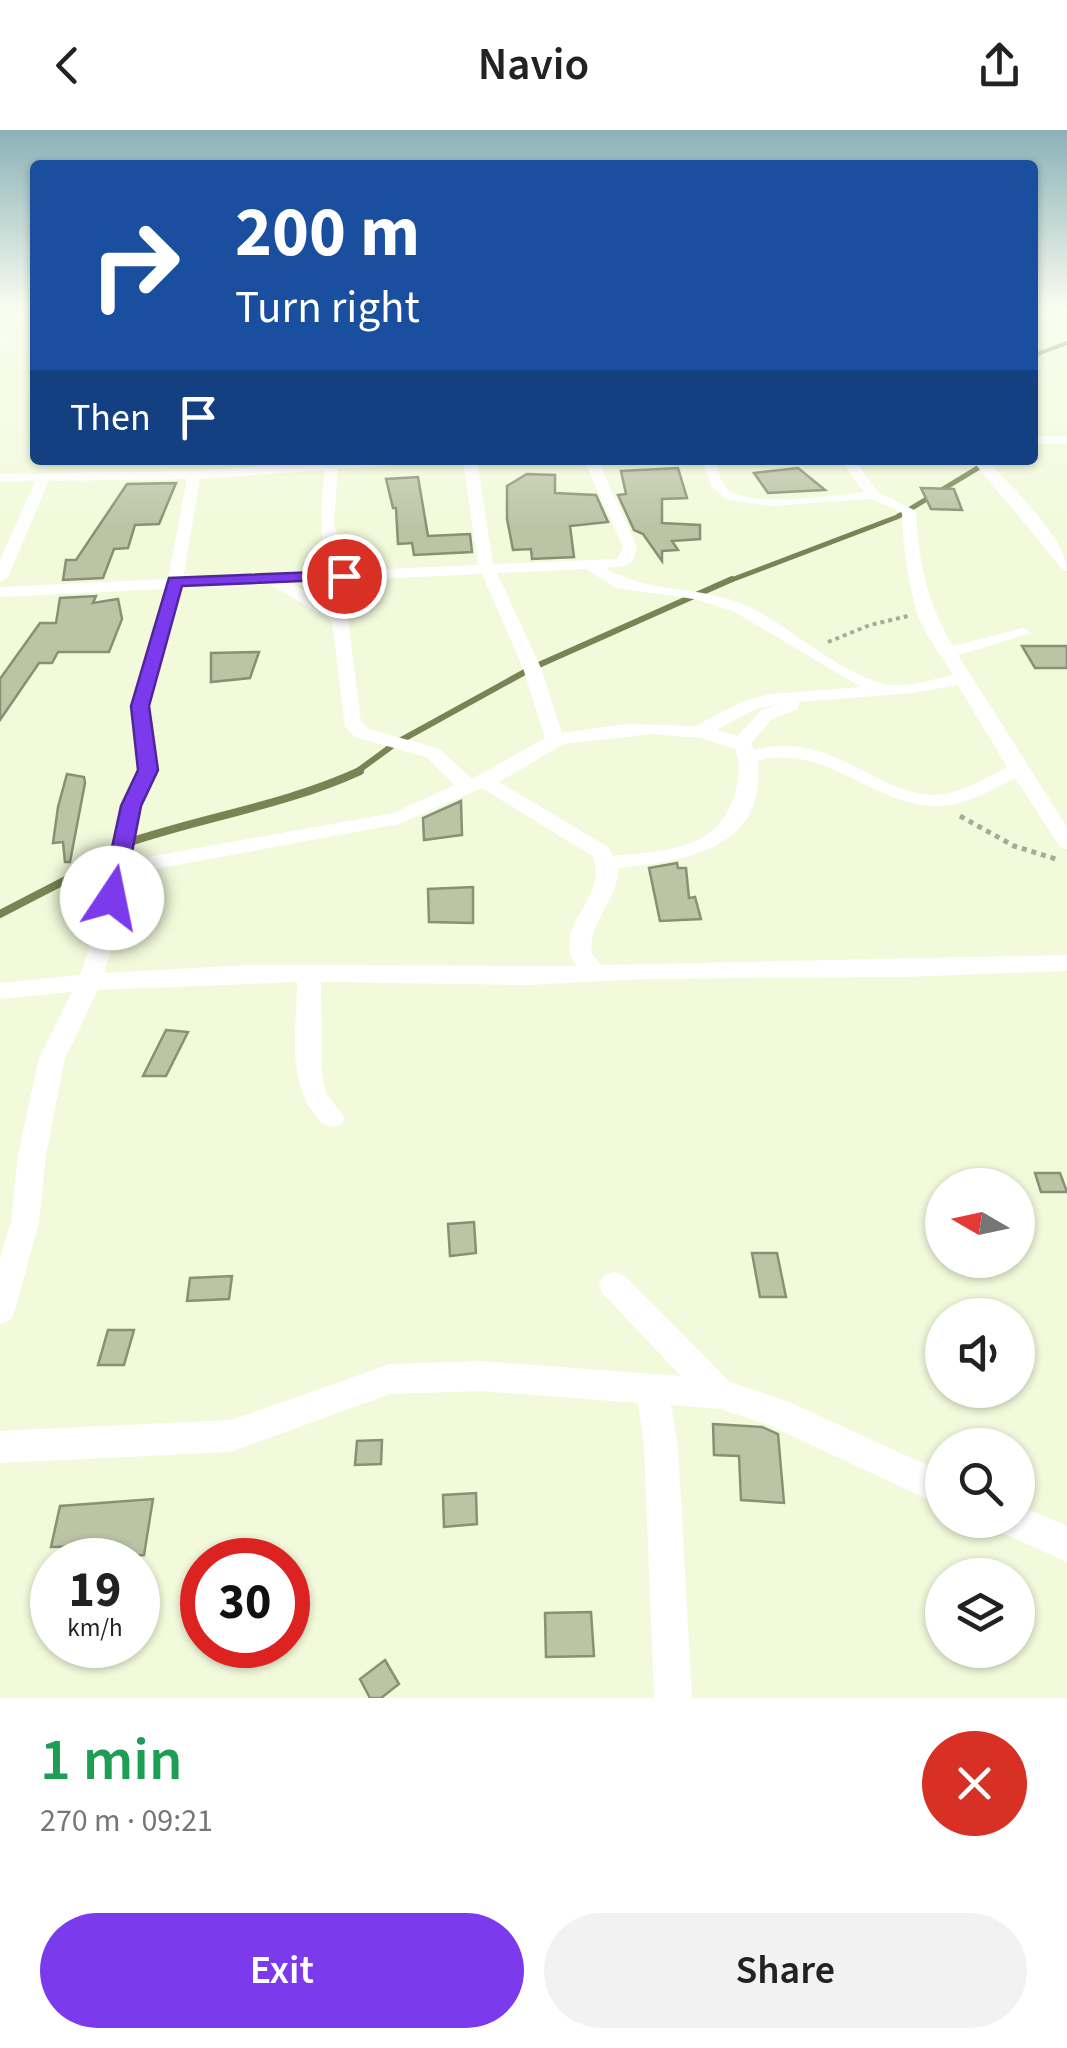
<!DOCTYPE html>
<meta charset="utf-8">
<style>
body{margin:0;font-family:"Source Sans 3",sans-serif;background:#f2f2f2;color:#222;height:100vh;display:flex;flex-direction:column;font-size:38px;white-space:nowrap}
*{box-sizing:border-box;margin:0}
p{font-size:32px;color:#767676}
.icon{flex:none;width:55px;height:55px;fill:none;stroke:currentColor;stroke-width:2;stroke-linecap:round;stroke-linejoin:round}
.map{position:relative;height:1568px;overflow:hidden}
.sheet{display:flex;flex-direction:column;background:#fff;flex:1}
.sheet>*{flex:none}
.guide{position:absolute;left:30px;top:30px;width:1008px;height:305px;border-radius:10px;box-shadow:0 2px 8px #0004;background:#1a4fa0;color:#fff;overflow:hidden}
.needle{width:65px;rotate:279deg}
.tools{position:absolute;left:925px;top:1038px;display:grid;gap:20px}
.tools a{display:grid;place-items:center;width:110px;height:110px;border-radius:50%;background:#fff;box-shadow:0 2px 8px #0004;font-size:50px}
.speed{position:absolute;left:30px;top:1408px;display:flex;gap:20px;font-size:50px;font-weight:700;text-align:center}
.speed>*{display:grid;place-content:center;width:130px;height:130px;border-radius:50%;background:#fff;box-shadow:0 2px 8px #0004;line-height:1}
.speed small{font-size:25px;font-weight:400}
.speed .limit{border:15px solid #d22;background:#fff;color:#111}
.pin{position:absolute;display:grid;place-items:center;width:85px;height:85px;color:#fff;margin:-42px;border:5px solid #fff;border-radius:50%;box-shadow:0 2px 10px #0007}
.me{position:absolute;width:110px;margin:-55px;rotate:11deg;stroke-linejoin:round;filter:drop-shadow(0 0 8px #0008)}
.turn{display:flex;align-items:center;gap:35px;height:210px;padding:0 40px;font-size:45px}
.turn .icon{width:130px;height:130px;stroke-width:2.5}
.turn b{display:block;font-size:70px;line-height:85px}
.then{display:flex;align-items:center;height:95px;padding:0 40px;background:#0003;gap:20px;font-size:38px}
.round{display:grid;place-items:center;flex:none;width:105px;height:105px;border-radius:52px;background:#f2f2f2}
.headline{display:flex;align-items:center;justify-content:space-between;height:170px;padding:0 40px}
h1{font-size:60px;font-weight:600;line-height:75px;color:#1e9e55}
.button{display:flex;gap:20px;margin-top:auto;padding:20px 40px}
.button a{flex:1;height:115px;border-radius:60px;background:#7c3aed;color:#fff;font-size:40px;font-weight:600;line-height:115px;text-align:center}
.button a+a{background:#f2f2f2;color:#222}
header{display:flex;justify-content:space-between;align-items:center;height:130px;padding:0 40px;background:#fff;font-size:45px;font-weight:600}
.map>svg:first-child{display:block}
</style>
<header><svg class="icon" aria-label="back" viewBox="0 0 24 24"><path d="M15 5l-7 7 7 7"/></svg>Navio<svg class="icon" aria-label="share" viewBox="0 0 24 24"><path d="M12 15V3M7 8l5-5 5 5M5 13v7h14v-7"/></svg></header>
<div class="map">
<svg width="1067" height="1568" viewBox="0 0 1067 1568">
<rect width="100%" height="100%" fill="#f2fadb"/>
<g fill="none" stroke-linecap="round" stroke-linejoin="round">
<path stroke="#798454" stroke-width="4" d="M1032,226L1067,213"/>
<path stroke="#798454" stroke-width="5" d="M726,452L897,387L991,330"/>
<path stroke="#798454" stroke-width="6" d="M355,643L396,613L532,538L732,449"/>
<path stroke="#798454" stroke-width="8" d="M127,713C204,687 286,675 360,641
M0,784L118,723"/>
</g>
<path fill="#bcc4a6" stroke="#899073" stroke-width="2.5" d="M678,338L687,368L662,369V393L700,395V409L672,411L678,420L662,421V431L643,404L634,400L618,365L626,364L621,341Z
M798,338L825,360L768,363L754,343Z
M527,344L555,345V363L596,365L608,392L570,396L574,427L532,429L531,419L513,420L507,389V356Z
M418,347L428,406L470,404L472,422L414,425L412,413L398,414L396,378H393L386,349Z
M176,353L159,394L135,395L128,418L114,419L103,448L63,450L66,430H76L127,354Z
M921,358L954,359L962,380L931,379Z
M96,466L93,473L118,469L122,489L109,522H58L52,533H39L0,590V549L40,493H56L60,468Z
M1022,516H1067V538H1035Z
M259,522L250,548L211,552V523Z
M67,644L84,647L85,653L70,732H65L63,712L53,713L58,677Z
M461,671L462,705L424,710L423,688Z
M677,733L678,738H686L689,768L695,767L701,789L660,791L649,738Z
M473,757V793L429,792L428,759Z
M166,900L188,902L166,946H143Z
M1035,1043H1060L1067,1062H1041Z
M474,1092L476,1123L450,1126L448,1094Z
M752,1123H777L786,1167H760Z
M232,1146L229,1169L187,1171L190,1148Z
M108,1200H134L124,1235H98Z
M713,1294L762,1297L778,1304L784,1373L741,1370L739,1326L714,1325Z
M382,1310L381,1334L355,1335L357,1311Z
M476,1363L477,1394L444,1397L443,1365Z
M153,1369L144,1425L103,1428L105,1416L51,1417L60,1376Z
M591,1482L594,1526L546,1527L545,1483Z
M385,1530L399,1554L381,1568H370L360,1549Z"/>
<g fill="none" stroke-linecap="round" stroke-linejoin="round">
<path stroke="#a5ab94" stroke-width="4" stroke-dasharray="4 4" stroke-linecap="butt" d="M828,512L870,495L908,486"/>
<path stroke="#a5ab94" stroke-width="5" stroke-dasharray="5 5" stroke-linecap="butt" d="M960,686L1014,716L1059,730"/>
<path fill="#fff" fill-rule="evenodd" d="M23,177H33L0,218V208Z
M1032,178L1067,183V189L1032,184Z
M1032,306H1067V314H1032Z
M356,330H421L414,334L338,339L334,394L346,431L364,440L478,435L463,330H477L493,434L617,429L623,417L584,330H598L637,417L633,431L625,436L606,438C647,464 700,455 745,475C792,496 834,541 885,554C905,559 932,549 953,545C941,524 920,499 915,476C907,445 903,416 902,383L871,369L771,376L728,370L712,357L702,330H716C718,340 720,352 728,359C755,379 832,365 864,362L841,330H855L878,362L916,381C919,434 926,470 953,516L1023,498L1031,503L958,525L1067,697V719L1060,717L1015,648C992,660 968,674 942,676C874,679 827,612 758,631C767,720 685,731 618,738C619,771 587,791 592,824L601,835L1067,825V841L904,847L645,849L528,855L321,852L322,943L326,963L345,988L341,995C328,999 323,996 315,985C286,949 297,895 297,852L98,860L65,928L46,1025L39,1092L15,1180L11,1190L0,1194V1128L11,1092L18,1025L39,928L72,862L0,869V853L80,845L96,797L121,676L138,640L131,576L165,459L0,467V457L168,449L187,349L49,351L8,447L0,452V430L35,351L0,352V344L194,341ZM325,340C322,367 313,427 342,441L183,449L200,349ZM586,439L616,458L694,469L733,481L861,557L771,564L744,571L695,596L625,594L562,603L541,538L497,443ZM482,444L523,538L545,608L472,649L440,619L369,599L361,592L348,489L351,450ZM336,451L333,477L291,453ZM270,454L332,491L345,597L355,607L426,627L455,655L393,683L131,730L141,676L158,640L149,576L181,458ZM958,555L1007,637C989,646 970,658 950,663C883,677 837,597 754,620L751,614L772,589L798,579L799,572L913,563ZM779,574L760,581L738,606L716,600L756,579ZM651,604L700,608L735,619C740,633 740,644 736,659C721,721 668,720 613,726L608,717L499,652L564,614ZM482,658L592,726C611,769 549,794 576,836L249,835L104,843L118,797L128,744L399,694Z
M972,330H986C1009,354 1067,408 1067,441L1062,439Z
M614,1142L625,1146L730,1252L787,1271L942,1342V1376L768,1295L720,1279L671,1275L678,1316L692,1568H654L644,1316L638,1273L481,1261L390,1264L231,1322L0,1333V1301L231,1290L390,1234L481,1231L681,1246L603,1164L599,1155L603,1146Z
M1018,1375L1067,1396V1432L1000,1402L994,1390H1018Z"/>
</g>
<linearGradient id="sky" x2="0" y2="1"><stop stop-color="#8ab1b7"/><stop offset="0.45" stop-color="#f9fdef"/><stop offset="1" stop-color="#f9fdef" stop-opacity="0"/></linearGradient>
<rect width="1067" height="397" fill="url(#sky)"/>
<path fill="#7c3aed" stroke="#51269a" stroke-width="2.5" d="M344,441L349,443V449L182,456L149,576L158,640L141,676L123,768L120,773H104L101,768L121,676L138,640L131,576L169,448Z"/>
</svg>
<div class="tools">
<a><svg class="needle" viewBox="-14 -14 28 28"><path d="M0-13l5 13h-10z" fill="#e53935"/><path d="M0 13l5-13h-10z" fill="#767676"/></svg></a>
<a><svg class="icon" aria-label="sound" viewBox="0 0 24 24"><path d="M4 9h4l5-4v14l-5-4H4zM17 9q2 3 0 6"/></svg></a>
<a><svg class="icon" aria-label="search" viewBox="0 0 24 24"><circle cx="10" cy="10" r="6"/><path d="M15 15l6 6"/></svg></a>
<a><svg class="icon" aria-label="layers" viewBox="0 0 24 24"><path d="M12 4l9 5-9 5-9-5zM3 14l9 5 9-5"/></svg></a>
</div>
<div class="speed"><div>19<small>km/h</small></div><div class="limit">30</div></div>
<div class="pin" style="left:344px;top:446px;background:#d93025"><svg class="icon" aria-label="arrive" viewBox="0 0 24 24"><path d="M6 21V4h12l-3 4 3 4H6"/></svg></div>
<svg class="me" style="left:112px;top:768px" viewBox="-20 -20 40 40"><circle r="19" fill="#fff"/><path d="M0-13L10 11 0 6-10 11z" fill="#7c3aed"/></svg>
<div class="guide">
<div class="turn"><svg class="icon" aria-label="right" viewBox="0 0 24 24"><path d="M7 20v-9h11M14 6l5 5-5 5"/></svg><div><b>200 m</b>Turn right</div></div>
<div class="then">Then<svg class="icon" aria-label="arrive" viewBox="0 0 24 24"><path d="M6 21V4h12l-3 4 3 4H6"/></svg></div>
</div>
</div>
<section class="sheet">
<div class="headline"><div><h1>1 min</h1><p>270 m · 09:21</p></div><a class="round" style="background:#d93025;color:#fff"><svg class="icon" aria-label="close" viewBox="0 0 24 24"><path d="M6 6l12 12M18 6L6 18"/></svg></a></div>
<div class="button"><a>Exit</a><a>Share</a></div>
</section>
